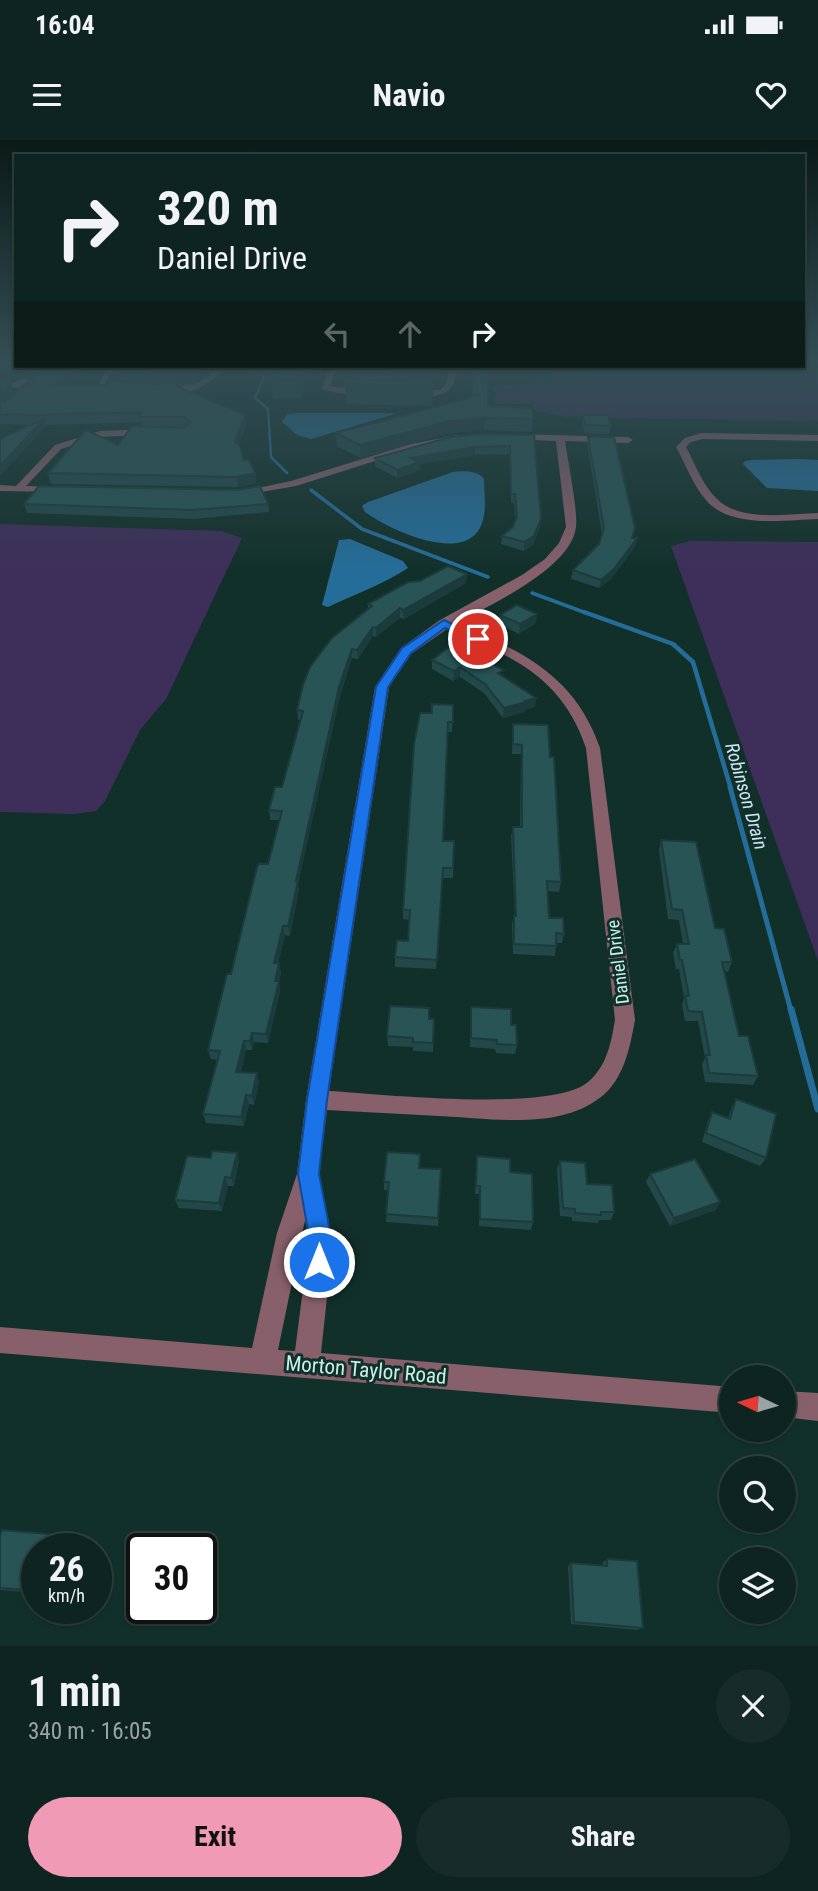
<!DOCTYPE html>
<meta charset="utf-8">
<style>
body{margin:0;font-family:"Roboto Condensed",sans-serif;background:#172c29;color:#f1f3f6;height:100vh;display:flex;flex-direction:column;font-size:26px;white-space:nowrap}
*{box-sizing:border-box;margin:0}
p{font-size:23px;color:#9ba4a5}
.icon{flex:none;width:38px;height:38px;fill:none;stroke:currentColor;stroke-width:2;stroke-linecap:round;stroke-linejoin:round}
.map{position:relative;height:1506px;overflow:hidden}
.sheet{display:flex;flex-direction:column;background:#0e2420;flex:1}
.sheet>*{flex:none}
.hud{position:absolute;left:14px;top:14px;width:791px;height:214px;border-radius:0px;box-shadow:0 2px 5px #0004,0 0 0 2px #2e413e;background:#0e2420;color:#f1f3f6;overflow:hidden}
.needle{width:46px;rotate:275deg}
.controls{position:absolute;left:719px;top:1225px;display:grid;gap:14px}
.controls a{display:grid;place-items:center;width:77px;height:77px;border-radius:50%;background:#0e2420;box-shadow:0 2px 5px #0004,0 0 0 2px #2e413e;font-size:35px}
.speed{position:absolute;left:21px;top:1393px;display:flex;gap:14px;font-size:35px;font-weight:700;text-align:center}
.speed>*{display:grid;place-content:center;width:91px;height:91px;border-radius:50%;background:#0e2420;box-shadow:0 2px 5px #0004,0 0 0 2px #2e413e;line-height:1}
.speed small{font-size:18px;font-weight:400}
.speed .limit{border:4px solid #111;border-radius:10px;background:#fff;color:#111}
.pin{position:absolute;display:grid;place-items:center;width:60px;height:60px;color:#fff;margin:-30px;border:4px solid #fff;border-radius:50%;box-shadow:0 2px 7px #0007}
.me{position:absolute;width:77px;margin:-38px;rotate:0deg;stroke-linejoin:round;filter:drop-shadow(0 0 5px #0008)}
.turn{display:flex;align-items:center;gap:24px;height:147px;padding:0 28px;font-size:32px}
.turn .icon{width:91px;height:91px;stroke-width:2.5}
.turn b{display:block;font-size:49px;line-height:60px}
.lanes{display:flex;align-items:center;height:66px;padding:0 28px;background:#0003;justify-content:center;gap:35px;direction:ltr}
.lanes .off{opacity:.35}
.round{display:grid;place-items:center;flex:none;width:74px;height:74px;border-radius:37px;background:#172c29}
.overview{display:flex;align-items:center;justify-content:space-between;height:119px;padding:0 28px}
h1{font-size:42px;font-weight:700;line-height:52px}
.action{display:flex;gap:14px;margin-top:auto;padding:14px 28px}
.action a{flex:1;height:80px;border-radius:42px;background:#f09ab5;color:#111;font-size:28px;font-weight:700;line-height:80px;text-align:center}
.action a+a{background:#172c29;color:#f1f3f6}
.status{display:flex;justify-content:space-between;align-items:center;height:49px;padding:0 35px;background:#0e2420;direction:ltr}
.status svg{height:19px;fill:currentColor}
header{display:flex;justify-content:space-between;align-items:center;height:91px;padding:0 28px;background:#0e2420;font-size:32px;font-weight:700}
.map>svg:first-child{display:block}
</style>
<div class="status"><b>16:04</b><svg viewBox="0 0 49 12"><path d="M0 12V9h3v3zM5 12V6h3v6zM10 12V3h3v9zM15 12V0h3v12zM26 1h20v11H26zM47 4h2v5h-2z"/></svg></div>
<header><svg class="icon" aria-label="menu" viewBox="0 0 24 24"><path d="M4 6h16M4 12h16M4 18h16"/></svg>Navio<svg class="icon" aria-label="heart" viewBox="0 0 24 24"><path d="M12 20l-8-8c-3-5 5-10 8-4 3-6 11-1 8 4z"/></svg></header>
<div class="map">
<svg width="818" height="1506" viewBox="0 0 818 1506">
<rect width="100%" height="100%" fill="#12302a"/>
<path fill="#3e2e5a" d="M803,224H818V281L567,277L534,270L533,264H495L493,260L496,254L492,250L493,246L547,242L555,233L590,232L600,226Z
M0,384L221,391L242,398L166,559L140,590L105,661L96,671L75,674L0,672Z
M690,401L818,402V821L671,406Z"/>
<path fill="#256d99" d="M297,273H391L395,274L311,299L297,295L282,282L287,274Z
M799,319L818,320V351L767,348L743,324L745,321L752,320Z
M453,332C463,331 477,330 484,339C484,352 487,370 482,383C467,427 388,389 365,372L362,366L368,362Z
M350,399L403,421L408,428C384,444 355,454 328,467L322,465L339,400Z"/>
<g fill="none" stroke-linecap="round" stroke-linejoin="round">
<path stroke="#256d99" stroke-width="2.5" d="M251,226L264,238L255,258L268,269L271,317L287,333"/>
<path stroke="#256d99" stroke-width="3.5" d="M311,350L362,389L488,437
M532,453L589,474"/>
<path stroke="#256d99" stroke-width="4.5" d="M584,472L673,504L693,522L731,649"/>
<path stroke="#256d99" stroke-width="5" d="M730,647L791,871"/>
<path stroke="#256d99" stroke-width="7" d="M791,869L818,969"/>
<path fill="#88606c" fill-rule="evenodd" d="M109,226H117L105,243L128,246V250L97,247Z
M219,226H227C210,246 181,262 156,249C182,236 188,259 219,226Z
M334,226H342L334,235L330,246L366,250L369,254L338,253L322,249L326,234Z
M450,226H458C455,248 448,257 425,256C418,256 413,256 408,253L412,251L440,250L446,244Z
M25,238L37,244L21,250L7,245Z
M152,289L155,290V294L101,297L61,309L26,346L59,347L63,348V352L0,351V345L16,346L55,305L100,291Z
M701,293L818,295V301L702,299L691,302L686,307C695,324 703,346 717,359C740,382 788,374 818,373V379C785,380 730,389 706,360C693,345 686,325 676,307L685,298Z
M511,294L628,297L633,300L628,303L565,301C568,321 578,371 576,387C571,429 489,465 456,484C523,511 575,536 600,608L635,880C630,907 624,939 601,957C558,991 490,978 439,976C402,974 364,972 327,970L319,1034L333,1102L321,1213L732,1247V1273L0,1213V1187L252,1208L277,1093L297,1034L306,960L375,547L401,508L440,480L522,435L545,419L559,403L566,387L556,301L508,299V295ZM447,489C512,516 562,537 586,608L615,880C611,903 607,926 588,942C551,973 382,954 329,951L389,547L411,514ZM305,1080L309,1102L295,1211L278,1210Z
M458,295L463,298L461,300L416,308L296,346L238,356L233,353L291,341L411,304Z
M784,1251L818,1253V1281L784,1277Z"/>
</g>
<path fill="#22484a" fill-rule="evenodd" d="M0,224L16,226H81L82,230L68,245H105L118,242L114,226H203L192,242L167,244L183,249L245,275L246,285L239,304L244,320L255,333L256,344L238,347L51,344L48,333L118,305L141,286L140,282L46,285V286L0,284ZM24,235L31,239L9,257L14,251L7,240ZM154,287H185L184,288Z
M246,226H313L300,259H273L271,239L274,233H247Z
M350,226H436L432,266L346,264L345,244L351,238Z
M473,226L488,266L533,279L532,292L484,290L449,293L361,318L337,306L336,293L472,257Z
M583,275L611,286L609,294L584,293L582,282Z
M534,295L541,379L540,387L533,405L524,411L501,404L502,396L513,387L516,380L514,363H511L510,314L475,315L420,324V330L397,338L375,326V318Z
M588,297L633,398H637L635,407L612,438L599,448L571,439L573,430L599,404L602,394L587,304Z
M24,364H268L269,372L193,379L27,373Z
M466,443L404,479L400,478L376,497L373,496L358,519L352,518L340,556L298,744L299,750L290,796L285,795L278,823L281,833L279,842L280,851L268,903L254,902L252,910H246L241,932L259,942L254,965L249,964L244,986L206,983L203,974L218,920L211,919L208,910L231,834L268,724L279,680H270L269,670L282,647L300,580H298L297,570L368,469V464Z
M500,475L536,483L519,494L499,484Z
M432,520L503,536L536,558L535,567L525,570V572L503,578L484,553L460,537L453,541L432,529Z
M453,565L452,592H448L443,701H454L453,738H443L436,829L395,827V817L408,801L409,780L403,779V770L432,573Z
M513,584L548,585L561,742L559,752L548,751L549,778L564,794L562,803H556L555,816L513,814L512,785L514,776H515L511,696L513,687H520L521,614H512Z
M661,700L715,788L732,822L728,832L725,831L739,896L758,936L753,945L705,942L702,924L705,918L698,881H685L682,865L684,858L679,829H676L673,813L677,804H683L679,780L668,779L659,710Z
M471,867L511,885L517,905L515,914L496,913L495,909L470,907Z
M429,879H434L433,912L413,911V907L388,906L387,896Z
M736,959L766,1018L760,1026L702,1002L708,981L712,972L728,978L732,967Z
M237,1013L239,1021L234,1046H228L222,1071L179,1068L175,1060L211,1018Z
M477,1016L510,1032L533,1082L531,1090L479,1086V1054H475Z
M560,1021L587,1044L614,1072L611,1080H599L598,1083L572,1081V1077L560,1076L557,1029Z
M420,1028L441,1029L438,1086L386,1082L388,1050H384V1042Z
M650,1034L716,1070L670,1086L646,1042Z
M0,1396H70L77,1399L74,1409H37V1453L0,1450Z
M607,1419L643,1488L638,1490L571,1484L568,1426L571,1423L603,1426V1422Z"/>
<path fill="#1c3b3c" d="M22,226L24,235L7,240L11,242L14,251L6,261L0,264V253L4,231Z
M75,226H81L82,230L58,254L56,245Z
M149,226H203L192,242L153,245Z
M304,226H313L300,259L298,239Z
M436,226L432,266L433,246L390,245V230Z
M245,275L246,285L236,312L235,302Z
M485,278L484,290L449,293L361,318L360,305L449,281Z
M44,279L46,286L0,336V326Z
M475,307V315L420,324V330L397,338V330L410,318Z
M255,333L256,344L238,347L236,337Z
M541,379L540,387L533,405L524,411V402Z
M637,398L635,407L612,438L599,448L601,440Z
M467,434L466,443L404,479L403,470Z
M400,468V478L376,497V488Z
M537,474L536,483L519,494L520,484Z
M373,487V496L358,519L357,510Z
M352,509V518L340,556L298,744L299,750L290,796L288,786L296,741L339,547Z
M460,527V537L453,541L454,531Z
M536,558L535,567L525,570V572L503,578L504,568Z
M283,786L285,795L276,832L274,823Z
M279,823L281,833L279,842L280,851L268,903L266,894Z
M252,893L254,902L252,910L250,901Z
M244,901L246,910L239,941L236,932Z
M257,933L259,942L254,965L252,956Z
M246,955L249,964L244,986L241,977Z
M237,1013L239,1021L234,1046L231,1038Z
M225,1037L228,1046L222,1071L219,1063Z
M720,1062L716,1070L670,1086L674,1078Z
M70,1396L77,1399L74,1409H66Z"/>
<path fill="#285456" stroke="#1c3b3c" stroke-width="2" d="M0,224H16V226H75L56,245H105L108,241L182,245L178,247L245,275L235,302L239,304L244,320H249L255,333L236,337L48,333L86,290L118,305L132,286L184,288L191,283L184,277H139L142,272L36,275L0,274V263L4,262L37,234L22,226L4,231L3,239L11,242L3,251L0,253Z
M277,226H304L298,239H271Z
M350,226H435V227L390,230Z
M473,226H487L488,266L532,268L533,279L485,278L449,281L360,305L336,293L481,255H472Z
M347,238L388,241L433,238V246L345,244Z
M583,275H608L611,286L585,285Z
M44,279L0,326V300L6,296Z
M485,294L534,295L541,379L534,396L524,402L502,396L513,387L517,377L515,354H511L510,306L475,307L410,318L420,322L397,330L375,318L451,297Z
M588,297H614L635,388L632,398H637L614,429L601,440L573,430L599,404L604,388Z
M39,346L237,350L260,346L268,364L192,370L24,364Z
M448,426L467,434L403,470L400,468L376,488L373,487L357,510L352,509L339,547L296,741H298L288,786H283L274,823H279L275,841H279L266,894L252,893L250,901H244L236,932L257,933L252,956L246,955L241,977L203,974L220,911L208,910L227,834H231L255,735L258,724H268L282,671L269,670L275,647H282L303,571L297,570L303,545L310,527L332,498L372,466L368,464L408,442L420,441Z
M517,465L537,474L520,484L500,475Z
M453,504L504,530L498,533L536,558L525,561L526,562L504,568L485,544L460,527L454,531L432,520Z
M432,564L453,565V582H448L443,701H454L453,728H443L437,820L395,817L397,800L408,801L410,770H403L414,604L420,573H432Z
M513,584L548,585L550,617H554L561,742L547,741L549,778H563L564,794L556,793V806L514,804V776H516L513,687H522V605L513,604Z
M661,700L696,702L715,788L724,789L732,822H722L739,896H748L758,936L709,933L706,915H710L702,872L688,871L685,856H689L682,820H680L677,804H689L682,770L672,769Z
M390,866L429,868V879H434L433,903L413,902V898L387,896Z
M471,867L511,869V885H516L517,905L497,904V900L471,898Z
M736,959L776,974L766,1018L706,993L712,972L730,979Z
M212,1011L237,1013L231,1038L225,1037L219,1063L175,1060L187,1016L211,1018Z
M387,1012L420,1014L419,1028L441,1029L438,1078L386,1074L389,1042H384Z
M477,1016L510,1019V1032L532,1034L533,1082L480,1079V1046H476Z
M695,1019L720,1062L674,1078L650,1034Z
M560,1021L585,1023L587,1044L612,1045L614,1072H601V1075L575,1073V1069L563,1068Z
M2,1390L70,1396L66,1409H37V1451L0,1448V1396Z
M607,1419L637,1421L643,1488L574,1482L571,1423L607,1426Z"/>
<linearGradient id="sky" x2="0" y2="1"><stop stop-color="#0a1a17"/><stop offset="0.51" stop-color="#334e55"/><stop offset="1" stop-color="#334e55" stop-opacity="0"/></linearGradient>
<rect width="818" height="435" fill="url(#sky)"/>
<path fill="#1a73e8" stroke="#114b97" stroke-width="2" d="M444,480L484,499L474,501L445,488L411,513L388,547L327,960L319,1034L332,1102L327,1129L319,1133L311,1129L308,1122L310,1102L298,1034L307,960L376,547L402,508Z"/>
<g text-anchor="middle" stroke-width="6" stroke-linejoin="round" paint-order="stroke">
<g font-size="18" fill="#c6f1e7" stroke="#12302a">
<text transform="translate(618 822) rotate(-97)" y="6">Daniel Drive</text>
</g>
<g font-size="19" font-style="italic" fill="#d0e5f4" stroke="#12302a">
<text transform="translate(747 656) rotate(74)" y="7">Robinson Drain</text>
</g>
<g font-size="21" fill="#c6f1e7" stroke="#12302a">
<text transform="translate(366 1230) rotate(5)" y="7">Morton Taylor Road</text>
</g>
</g>
</svg>
<div class="controls">
<a><svg class="needle" viewBox="-14 -14 28 28"><path d="M0-13l5 13h-10z" fill="#e53935"/><path d="M0 13l5-13h-10z" fill="#9ba4a5"/></svg></a>
<a><svg class="icon" aria-label="search" viewBox="0 0 24 24"><circle cx="10" cy="10" r="6"/><path d="M15 15l6 6"/></svg></a>
<a><svg class="icon" aria-label="layers" viewBox="0 0 24 24"><path d="M12 4l9 5-9 5-9-5zM3 14l9 5 9-5"/></svg></a>
</div>
<div class="speed"><div>26<small>km/h</small></div><div class="limit">30</div></div>
<div class="pin" style="left:478px;top:499px;background:#d93025"><svg class="icon" aria-label="arrive" viewBox="0 0 24 24"><path d="M6 21V4h12l-3 4 3 4H6"/></svg></div>
<svg class="me" style="left:319px;top:1122px" viewBox="-20 -20 40 40"><circle r="17" fill="#1a73e8" stroke="#fff" stroke-width="3"/><path d="M0-11L8 9 0 5-8 9z" fill="#fff"/></svg>
<div class="hud">
<div class="turn"><svg class="icon" aria-label="right" viewBox="0 0 24 24"><path d="M7 20v-9h11M14 6l5 5-5 5"/></svg><div><b>320 m</b>Daniel Drive</div></div>
<div class="lanes"><svg class="icon off" aria-label="left" viewBox="0 0 24 24"><path d="M17 20v-9H6M10 6l-5 5 5 5"/></svg><svg class="icon off" aria-label="ahead" viewBox="0 0 24 24"><path d="M12 20V5M6 11l6-6 6 6"/></svg><svg class="icon" aria-label="right" viewBox="0 0 24 24"><path d="M7 20v-9h11M14 6l5 5-5 5"/></svg></div>
</div>
</div>
<section class="sheet">
<div class="overview"><div><h1>1 min</h1><p>340 m · 16:05</p></div><a class="round"><svg class="icon" aria-label="close" viewBox="0 0 24 24"><path d="M6 6l12 12M18 6L6 18"/></svg></a></div>
<div class="action"><a>Exit</a><a>Share</a></div>
</section>
